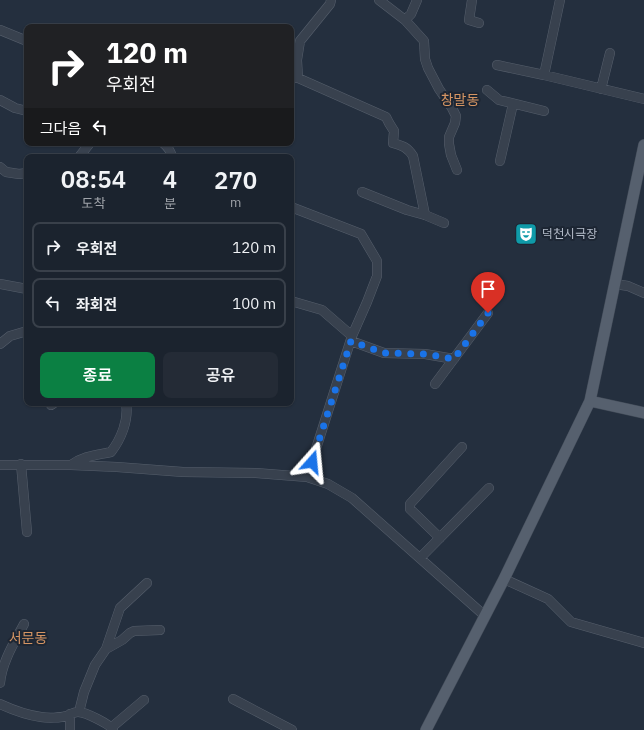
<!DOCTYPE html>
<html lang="ko">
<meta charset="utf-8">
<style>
body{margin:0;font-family:"IBM Plex Sans","Noto Sans KR",sans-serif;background:#242b36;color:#f1f3f6;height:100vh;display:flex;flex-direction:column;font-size:15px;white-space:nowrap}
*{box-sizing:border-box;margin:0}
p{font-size:13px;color:#a0a4aa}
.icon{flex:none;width:22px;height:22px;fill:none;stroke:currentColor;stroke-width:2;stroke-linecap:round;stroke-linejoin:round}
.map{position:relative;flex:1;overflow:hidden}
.details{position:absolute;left:24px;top:154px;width:270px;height:252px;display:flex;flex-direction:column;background:#1b232e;border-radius:8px;box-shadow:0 1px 3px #0004,0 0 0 1px #39404a}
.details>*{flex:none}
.hud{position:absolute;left:24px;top:24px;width:270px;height:122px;border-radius:8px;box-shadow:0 1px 3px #0004,0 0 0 1px #39404a;background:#202124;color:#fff;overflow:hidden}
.pin{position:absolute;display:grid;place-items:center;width:34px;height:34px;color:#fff;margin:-41px -17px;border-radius:50% 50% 50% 0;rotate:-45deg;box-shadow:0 0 4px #0007}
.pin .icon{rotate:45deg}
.me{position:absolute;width:44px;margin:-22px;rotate:18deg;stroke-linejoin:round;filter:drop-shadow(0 0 3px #0008)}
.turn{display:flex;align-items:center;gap:14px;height:84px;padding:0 16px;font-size:18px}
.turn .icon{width:52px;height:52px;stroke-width:2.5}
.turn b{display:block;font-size:28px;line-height:34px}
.then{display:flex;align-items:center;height:38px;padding:0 16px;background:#0003;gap:8px;font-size:15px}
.eta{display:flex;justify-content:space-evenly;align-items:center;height:68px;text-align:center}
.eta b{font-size:24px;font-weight:600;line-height:28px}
.button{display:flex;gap:8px;margin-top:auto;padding:8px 16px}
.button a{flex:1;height:46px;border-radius:8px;background:#0b8043;color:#fff;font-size:16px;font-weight:600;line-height:46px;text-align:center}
.button a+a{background:#242b36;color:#f1f3f6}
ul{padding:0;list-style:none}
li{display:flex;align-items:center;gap:12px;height:50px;margin:0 8px 6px;padding:0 8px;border:2px solid #39404a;border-radius:8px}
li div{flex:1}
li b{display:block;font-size:15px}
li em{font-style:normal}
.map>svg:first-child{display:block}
</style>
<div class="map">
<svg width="644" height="730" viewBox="0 0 644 730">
<rect width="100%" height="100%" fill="#242f3e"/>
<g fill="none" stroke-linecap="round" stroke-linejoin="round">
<g stroke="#565f6c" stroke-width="10">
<path id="minor" d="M379,0L405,20L424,41L425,59L428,68L439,89L452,108L456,116L455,123L449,137V144L451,155L457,170
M472,0L469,20L479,23
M405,20L411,14L417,0
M0,30L27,41
M497,65L544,75L644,99
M544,75L560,0
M291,78H298L386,117L389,123L394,131L393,143C403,146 407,147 413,156L425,215
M298,78L297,60L300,41L330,4L331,0
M601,89L610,53
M487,90L499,100L544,111
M0,100L15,108L27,111
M163,143C167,146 171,152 172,157
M79,157L90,143
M500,161L513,104
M0,167L6,172L19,174L27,173
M362,192L407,210L425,215L444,223
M291,207L361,234L377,261V276L367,302L352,336L307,477
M0,284L27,289
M615,284L628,286L644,293
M291,301L322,310L352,336
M351,341L384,353L425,354L454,359
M0,344L10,336L27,331
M435,384L488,313
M51,405L54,403
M21,464L27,532
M0,465H71L117,467L183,472L256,473L307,477L328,484L352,498L485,616
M71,465C83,456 97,455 111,452C121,439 129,420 126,403
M440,538L410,509V504L462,447
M420,558L489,488
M504,579L548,599L571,622L644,643
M106,649L122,640L130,633L134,631L160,630
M0,683C2,662 14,643 24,624
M233,699L292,730
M0,704C13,710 27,715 41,717C47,718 61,718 66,716C70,715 73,712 78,712C85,712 110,724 113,730
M79,712L84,692L95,665L106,649L120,608L147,583
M70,714V730
M112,727L144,700"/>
</g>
<g stroke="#414a57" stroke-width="12">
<path id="major" d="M590,401L644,413
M426,730L504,579L590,401L644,145"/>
</g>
<use href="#minor" stroke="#38414e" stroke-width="9"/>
<use href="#major" stroke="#56606e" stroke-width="11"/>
</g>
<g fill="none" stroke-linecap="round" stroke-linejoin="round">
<path stroke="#1a73e8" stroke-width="7" stroke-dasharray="0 12.6" d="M312,462L351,341L384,353L425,354L454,359L488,313"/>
</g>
<defs>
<g id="theatre-square" transform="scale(1.15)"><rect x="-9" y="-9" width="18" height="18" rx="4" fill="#0f9aa8" stroke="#1d2633"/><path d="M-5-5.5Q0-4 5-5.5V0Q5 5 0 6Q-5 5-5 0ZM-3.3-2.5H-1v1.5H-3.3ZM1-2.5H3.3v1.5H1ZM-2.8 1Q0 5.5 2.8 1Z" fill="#fff"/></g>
</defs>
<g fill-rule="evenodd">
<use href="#theatre-square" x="526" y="234"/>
</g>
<g text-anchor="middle" stroke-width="4" stroke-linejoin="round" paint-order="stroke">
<g font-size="12" fill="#b4bcc9" stroke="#1d2633" text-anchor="start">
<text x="542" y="238">덕천시극장</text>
</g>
<g font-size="14" fill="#d59563" stroke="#1d2633">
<text x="460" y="105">창말동</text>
<text x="28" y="643">서문동</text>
</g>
</g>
</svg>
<div class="pin" style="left:488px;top:313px;background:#d93025"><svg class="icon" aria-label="arrive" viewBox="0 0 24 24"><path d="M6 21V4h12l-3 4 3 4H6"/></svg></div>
<svg class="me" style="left:312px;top:462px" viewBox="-20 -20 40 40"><path d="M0-17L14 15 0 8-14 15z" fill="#1a73e8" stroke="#fff" stroke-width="4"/></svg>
<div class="hud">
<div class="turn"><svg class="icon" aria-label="right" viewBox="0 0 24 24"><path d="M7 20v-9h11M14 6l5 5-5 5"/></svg><div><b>120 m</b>우회전</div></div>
<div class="then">그다음<svg class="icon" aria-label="left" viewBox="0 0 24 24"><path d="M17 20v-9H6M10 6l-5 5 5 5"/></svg></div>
</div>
<section class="details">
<div class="eta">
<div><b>08:54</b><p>도착</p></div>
<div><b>4</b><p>분</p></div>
<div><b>270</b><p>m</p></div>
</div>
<ul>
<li><svg class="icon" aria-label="right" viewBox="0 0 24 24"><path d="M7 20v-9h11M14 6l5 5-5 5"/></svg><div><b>우회전</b></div><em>120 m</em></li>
<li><svg class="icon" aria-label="left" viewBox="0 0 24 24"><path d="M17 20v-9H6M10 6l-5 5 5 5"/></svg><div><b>좌회전</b></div><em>100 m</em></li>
</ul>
<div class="button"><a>종료</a><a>공유</a></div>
</section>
</div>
